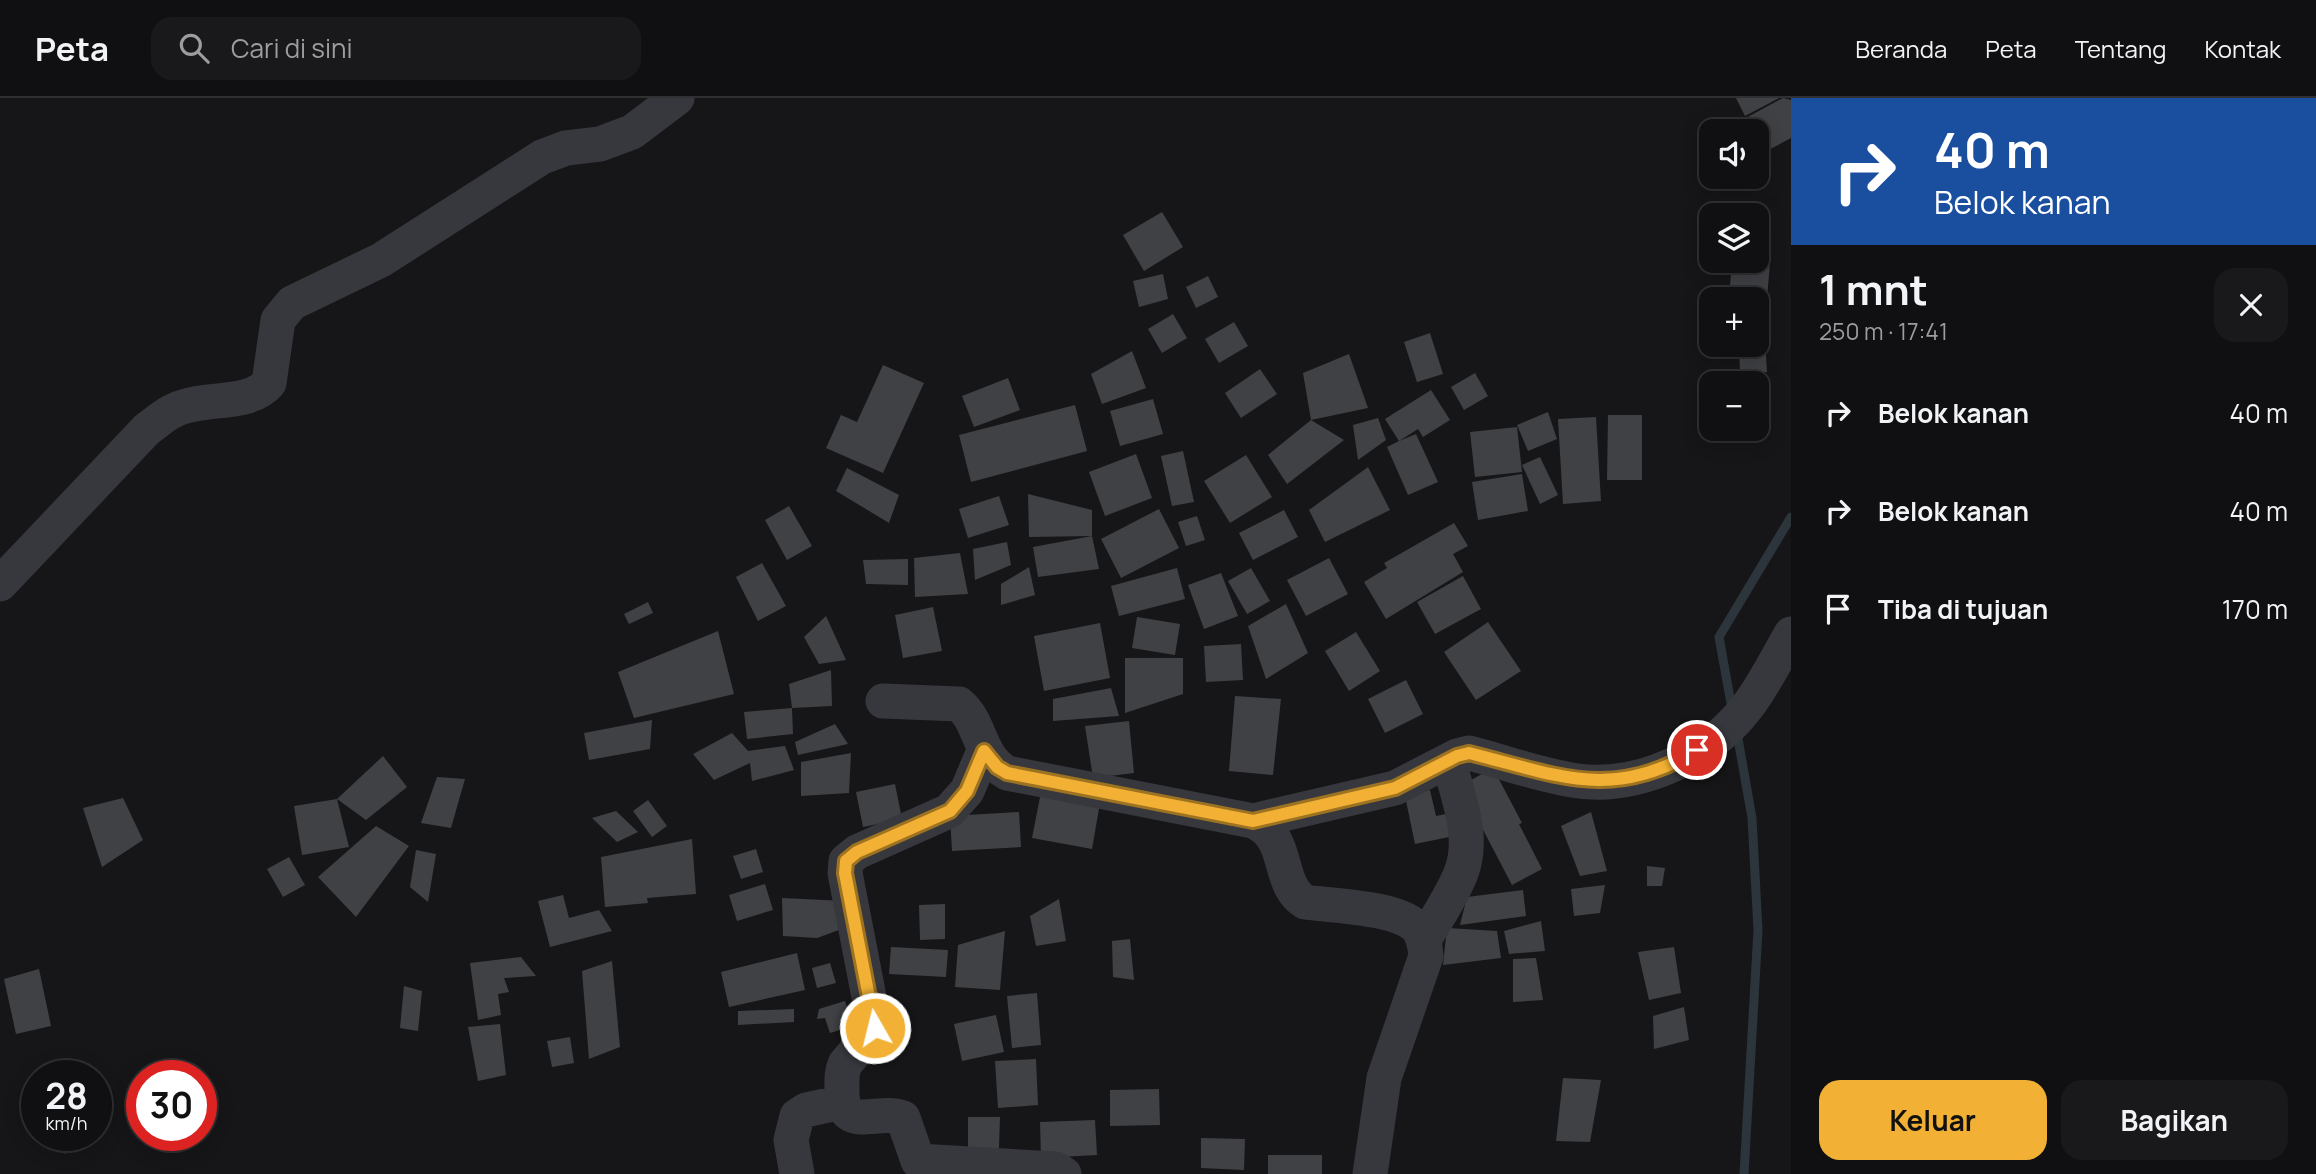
<!DOCTYPE html>
<html lang="id">
<meta charset="utf-8">
<style>
body{margin:0;font-family:Manrope,sans-serif;background:#19191b;color:#f1f3f6;height:100vh;display:flex;flex-direction:column;font-size:26px;white-space:nowrap}
*{box-sizing:border-box;margin:0}
p{font-size:23px;color:#9c9d9f}
.icon{flex:none;width:38px;height:38px;fill:none;stroke:currentColor;stroke-width:2;stroke-linecap:round;stroke-linejoin:round}
.map{position:relative;flex:1;overflow:hidden}
.side{display:flex;flex-direction:column;background:#101012;width:525px}
.side>*{flex:none}
.hud{background:#1a4fa0;color:#fff;overflow:hidden}
.tools{position:absolute;left:1699px;top:21px;display:grid;gap:14px}
.tools a{display:grid;place-items:center;width:70px;height:70px;border-radius:14px;background:#101012;box-shadow:0 4px 18px #0003,0 0 0 2px #303032;font-size:35px}
.speed{position:absolute;left:21px;top:962px;display:flex;gap:14px;font-size:35px;font-weight:700;text-align:center}
.speed>*{display:grid;place-content:center;width:91px;height:91px;border-radius:50%;background:#101012;box-shadow:0 4px 18px #0003,0 0 0 2px #303032;line-height:1}
.speed small{font-size:18px;font-weight:400}
.speed .limit{border:10px solid #d22;background:#fff;color:#111}
.pin{position:absolute;display:grid;place-items:center;width:60px;height:60px;color:#fff;margin:-30px;border:4px solid #fff;border-radius:50%;box-shadow:0 2px 7px #0007}
.me{position:absolute;width:77px;margin:-38px;rotate:352deg;stroke-linejoin:round;filter:drop-shadow(0 0 5px #0008)}
.turn{display:flex;align-items:center;gap:24px;height:147px;padding:0 28px;font-size:32px}
.turn .icon{width:91px;height:91px;stroke-width:2.5}
.turn b{display:block;font-size:49px;line-height:60px}
.round{display:grid;place-items:center;flex:none;width:74px;height:74px;border-radius:21px;background:#19191b}
.summary{display:flex;align-items:center;justify-content:space-between;height:119px;padding:0 28px}
h1{font-size:42px;font-weight:700;line-height:52px}
.button{display:flex;gap:14px;margin-top:auto;padding:14px 28px}
.button a{flex:1;height:80px;border-radius:21px;background:#f2b134;color:#111;font-size:28px;font-weight:700;line-height:80px;text-align:center}
.button a+a{background:#19191b;color:#f1f3f6}
ul{padding:0;list-style:none}
li{display:flex;align-items:center;gap:21px;height:98px;padding:0 28px}
li div{flex:1}
li b{display:block;font-size:26px}
li em{font-style:normal}
header{display:flex;align-items:center;gap:42px;box-sizing:border-box;height:98px;padding:0 35px;background:#101012;border-bottom:2px solid #303032}
header strong{font-size:33px}
nav{display:flex;gap:38px;margin-inline-start:auto;font-size:24px}
.search{width:490px;height:63px;background:#19191b;display:flex;align-items:center;gap:18px;box-sizing:border-box;padding:0 24px;border-radius:21px;color:#9c9d9f;font-size:26px}
main{display:flex;flex:1;min-height:0}
.map>svg:first-child{display:block}
</style>
<header>
<strong>Peta</strong>
<div class="search"><svg class="icon" aria-label="search" viewBox="0 0 24 24"><circle cx="10" cy="10" r="6"/><path d="M15 15l6 6"/></svg>Cari di sini</div>
<nav><a>Beranda</a><a>Peta</a><a>Tentang</a><a>Kontak</a></nav>
</header>
<main>
<div class="map">
<svg width="1791" height="1076" viewBox="0 0 1791 1076">
<rect width="100%" height="100%" fill="#161618"/>
<g fill="none" stroke-linecap="round" stroke-linejoin="round">
<path stroke="#2c353c" stroke-width="9" d="M1732,611L1719,539L1791,419
M1737,635L1752,720L1758,832L1744,1076"/>
</g>
<path fill="#404145" d="M1736,0H1779L1745,18Z
M1783,0L1791,2V40L1763,55L1757,44V33H1751L1744,21Z
M1162,114L1183,149L1144,173L1123,137Z
M1757,152L1771,153L1766,212L1757,211V201H1729L1732,163H1757Z
M1163,176L1168,201L1139,209L1133,183Z
M1208,178L1218,199L1196,210L1186,189Z
M1763,213L1767,274L1740,276L1739,247H1757V214Z
M1173,216L1187,240L1162,255L1148,231Z
M1234,224L1248,248L1219,265L1205,241Z
M1430,235L1443,276L1417,284L1404,244Z
M1132,253L1146,290L1102,306L1091,276Z
M1349,256L1368,310L1311,322L1303,275Z
M883,267L924,285L883,375L826,350L841,317L857,324Z
M1260,271L1277,296L1241,320L1225,295Z
M1475,275L1488,298L1464,312L1451,289Z
M1008,280L1020,312L974,329L962,298Z
M1431,292L1450,322L1423,339L1418,331L1399,343L1416,336L1438,384L1408,397L1387,349L1399,343L1385,321Z
M1153,301L1163,336L1120,348L1110,313Z
M1075,307L1087,353L971,384L959,337Z
M1548,314L1557,341L1528,353L1517,327Z
M1608,317H1642V382H1607Z
M1596,319L1601,403L1563,406L1558,321Z
M1378,320L1386,342L1358,362L1353,327Z
M1311,322L1344,342L1287,386L1268,357Z
M1517,329L1522,374L1475,379L1470,334Z
M1183,353L1194,404L1172,408L1161,358Z
M1136,356L1152,400L1105,418L1089,374Z
M1246,357L1272,399L1230,425L1204,383Z
M1540,359L1558,397L1540,406L1522,367Z
M1368,369L1390,412L1325,444L1309,412Z
M847,370L899,397L889,425L836,393Z
M1522,376L1528,413L1478,422L1472,384Z
M1028,396L1092,412V438L1029,439Z
M999,398L1009,427L968,440L959,411Z
M789,408L812,448L787,462L765,422Z
M1159,411L1179,450L1121,480L1101,441Z
M1284,412L1298,439L1253,462L1239,435Z
M1197,418L1205,442L1186,448L1178,424Z
M1454,425L1468,448L1453,456L1463,474L1386,521L1364,484L1387,470L1384,465Z
M1092,438L1099,471L1038,479L1033,449Z
M1007,444L1011,467L975,482L973,451Z
M960,455L968,496L915,499L914,460Z
M1329,460L1348,496L1306,518L1287,482Z
M908,461V487L866,486L863,462Z
M762,465L786,508L758,523L736,479Z
M1029,469L1035,497L1001,507V486Z
M1177,470L1185,501L1119,518L1111,488Z
M1251,470L1270,503L1247,516L1228,483Z
M1221,475L1238,518L1204,531L1188,487Z
M1463,478L1481,511L1435,536L1417,504Z
M648,504L653,515L629,526L624,516Z
M1286,506L1308,555L1266,581L1248,528Z
M933,509L942,553L903,560L895,517Z
M826,518L846,562L819,566L804,539Z
M1137,519L1180,526L1175,557L1132,550Z
M1488,524L1521,573L1476,602L1444,554Z
M1100,525L1110,580L1044,593L1034,538Z
M718,533L734,596L634,620L618,574Z
M1356,534L1380,573L1349,593L1325,553Z
M1241,546L1243,582L1206,584L1204,548Z
M1125,560H1183V596L1125,615Z
M831,572L832,608L792,610L793,636L747,641L744,614L792,610L789,586Z
M1406,582L1423,616L1385,635L1368,601Z
M1111,590L1119,618L1053,623V601Z
M1235,598L1281,601L1273,677L1229,673Z
M652,622L650,651L589,662L584,635Z
M1129,623L1134,675L1093,680L1085,628Z
M835,626L848,646L798,657L795,644Z
M732,635L748,653L785,648L794,672L752,683L750,665L714,682L693,656Z
M851,655L849,695L801,698V664Z
M383,658L407,689L366,722L337,701L349,749L302,757L294,708L337,701Z
M1493,670L1522,725L1519,726L1542,771L1512,787L1460,688Z
M437,679L465,681L451,730L421,725Z
M895,686L902,721L863,729L856,694Z
M1430,692L1436,718L1450,715L1454,738L1415,746L1405,698Z
M1041,694L1100,705L1092,751L1032,740Z
M123,700L143,742L102,769L83,710Z
M648,702L667,728L652,739L633,713Z
M616,713L638,734L617,744L592,720Z
M1019,714L1021,749L952,753L950,718Z
M1591,714L1607,773L1580,778L1561,728Z
M376,728L409,748L356,819L318,779Z
M692,741L696,796L647,800L648,805L605,809L601,759Z
M756,751L763,774L741,781L733,758Z
M416,752L436,756L428,804L410,789Z
M289,759L305,787L283,799L267,771Z
M1647,768L1665,770L1662,788H1647Z
M765,786L773,812L737,823L729,797Z
M1605,787L1600,815L1574,818L1571,791Z
M1523,792L1526,818L1460,827L1467,799Z
M563,797L569,820L599,812L612,833L550,849L538,803Z
M782,800L845,803L839,832L817,840L783,838Z
M1059,801L1066,843L1036,848L1030,818Z
M945,806V841L920,842L919,807Z
M1541,823L1545,853L1509,856L1504,833Z
M1447,830L1497,833L1501,860L1443,867Z
M1005,833L1000,892L955,889L958,847Z
M1130,841L1134,882L1113,879L1112,843Z
M891,849L948,852L946,879L889,876Z
M1674,849L1681,895L1649,902L1638,854Z
M797,855L805,892L729,909L721,874Z
M521,859L536,878L504,880L509,894L498,896L501,917L478,922L470,865Z
M1536,860L1543,902L1513,904V861Z
M612,863L620,949L589,961L582,873Z
M830,865L836,885L817,890L812,870Z
M39,871L51,928L16,936L4,881Z
M404,888L422,893L418,933L400,930Z
M1037,895L1041,947L1012,950L1007,898Z
M845,903L853,928L830,935L825,920L817,921L819,911Z
M1684,909L1689,942L1654,951L1653,918Z
M794,911V924L738,927V913Z
M996,917L1004,954L962,963L954,926Z
M500,926L506,977L478,983L468,929Z
M570,939L574,965L552,969L547,943Z
M1036,961L1038,1007L998,1010L995,963Z
M1563,980L1601,982L1590,1044L1556,1043Z
M1159,991L1160,1027L1110,1028V992Z
M968,1019H1000L999,1050H968Z
M1095,1022L1097,1057L1041,1060L1040,1024Z
M50,1038H74L79,1044L65,1056Z
M1201,1040L1245,1041L1244,1072L1201,1070Z
M1268,1057H1322V1076H1268Z"/>
<g fill="none" stroke-linecap="round" stroke-linejoin="round">
<path stroke="#37383d" stroke-width="35" d="M0,486L147,331C156,325 165,316 175,312C204,298 248,309 269,285L278,222L292,205L381,162L542,59L566,50L600,46L632,34L677,0
M883,603L959,606C982,625 977,657 1007,675L1253,723C1292,740 1275,785 1305,804C1333,808 1400,809 1418,831C1424,839 1425,848 1426,858L1384,980L1370,1076
M984,653L967,693L949,713L857,754L846,763L845,775L875,930L845,966C841,975 842,985 842,994C842,1036 878,1010 903,1020L918,1063L1056,1071L1064,1076
M1253,723L1395,690L1457,658L1469,655C1505,664 1541,678 1578,683C1639,691 1710,658 1747,609C1764,587 1777,560 1791,536
M1424,842C1436,821 1452,798 1461,775C1475,739 1458,699 1449,664
M797,1076L791,1042L797,1018L806,1012L842,1004"/>
</g>
<g fill="none" stroke-linecap="round" stroke-linejoin="round">
<g stroke="#9d7322" stroke-width="18">
<path id="route" d="M875,930L845,775L846,763L857,754L950,713L967,693L984,653L997,669L1007,675L1253,723L1395,690L1457,658L1469,655C1557,677 1613,704 1697,652"/>
</g>
<use href="#route" stroke="#f2b134" stroke-width="12"/>
</g>
</svg>
<div class="tools">
<a><svg class="icon" aria-label="sound" viewBox="0 0 24 24"><path d="M4 9h4l5-4v14l-5-4H4zM17 9q2 3 0 6"/></svg></a>
<a><svg class="icon" aria-label="layers" viewBox="0 0 24 24"><path d="M12 4l9 5-9 5-9-5zM3 14l9 5 9-5"/></svg></a>
<a>+</a>
<a>−</a>
</div>
<div class="speed"><div>28<small>km/h</small></div><div class="limit">30</div></div>
<div class="pin" style="left:1697px;top:652px;background:#d93025"><svg class="icon" aria-label="arrive" viewBox="0 0 24 24"><path d="M6 21V4h12l-3 4 3 4H6"/></svg></div>
<svg class="me" style="left:875px;top:930px" viewBox="-20 -20 40 40"><circle r="17" fill="#f2b134" stroke="#fff" stroke-width="3"/><path d="M0-11L8 9 0 5-8 9z" fill="#fff"/></svg>
</div>
<section class="side">
<div class="hud">
<div class="turn"><svg class="icon" aria-label="right" viewBox="0 0 24 24"><path d="M7 20v-9h11M14 6l5 5-5 5"/></svg><div><b>40 m</b>Belok kanan</div></div>
</div>
<div class="summary"><div><h1>1 mnt</h1><p>250 m · 17:41</p></div><a class="round"><svg class="icon" aria-label="close" viewBox="0 0 24 24"><path d="M6 6l12 12M18 6L6 18"/></svg></a></div>
<ul>
<li><svg class="icon" aria-label="right" viewBox="0 0 24 24"><path d="M7 20v-9h11M14 6l5 5-5 5"/></svg><div><b>Belok kanan</b></div><em>40 m</em></li>
<li><svg class="icon" aria-label="right" viewBox="0 0 24 24"><path d="M7 20v-9h11M14 6l5 5-5 5"/></svg><div><b>Belok kanan</b></div><em>40 m</em></li>
<li><svg class="icon" aria-label="arrive" viewBox="0 0 24 24"><path d="M6 21V4h12l-3 4 3 4H6"/></svg><div><b>Tiba di tujuan</b></div><em>170 m</em></li>
</ul>
<div class="button"><a>Keluar</a><a>Bagikan</a></div>
</section>
</main>
